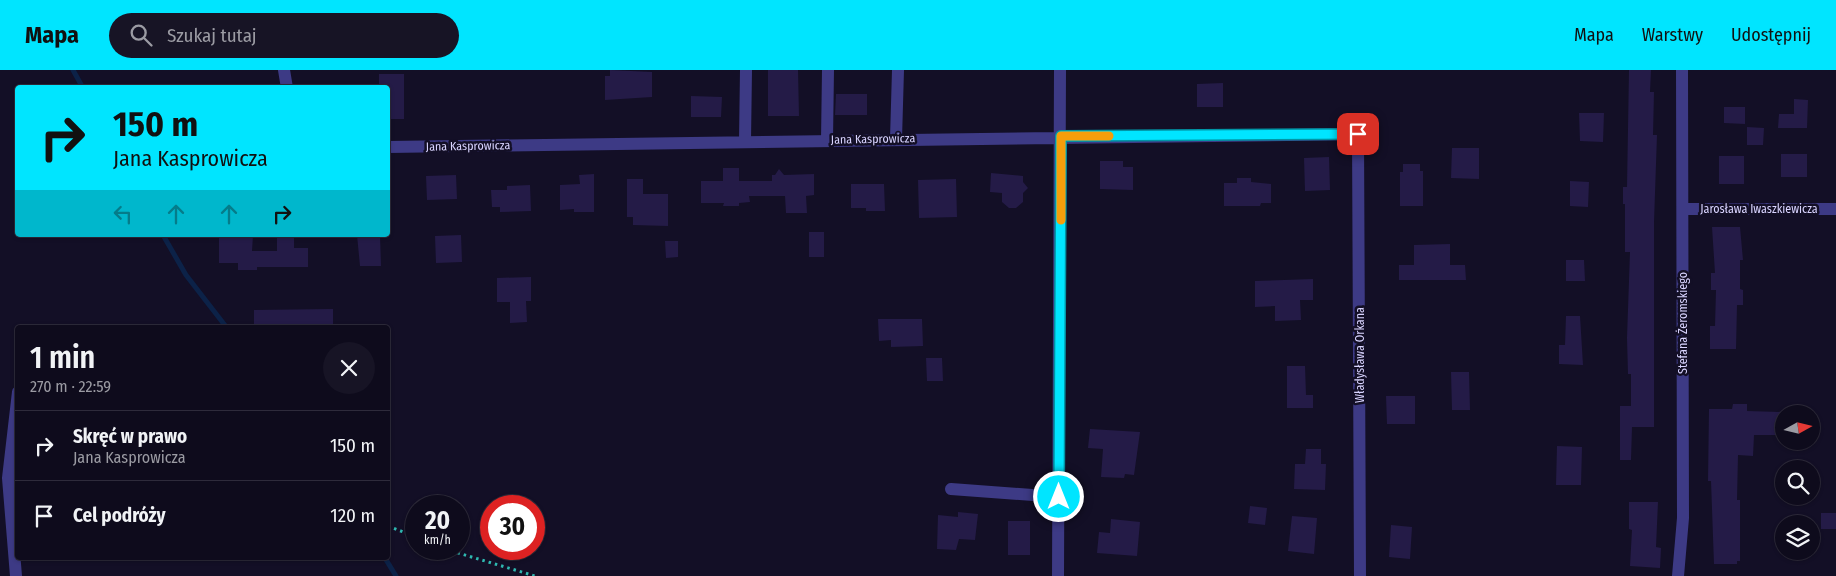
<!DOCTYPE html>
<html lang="pl">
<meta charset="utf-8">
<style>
body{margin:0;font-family:"Fira Sans Condensed",sans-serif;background:#171425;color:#f1f3f6;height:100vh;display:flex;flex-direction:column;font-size:19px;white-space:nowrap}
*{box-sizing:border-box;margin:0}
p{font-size:16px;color:#9b9ba3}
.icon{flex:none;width:28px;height:28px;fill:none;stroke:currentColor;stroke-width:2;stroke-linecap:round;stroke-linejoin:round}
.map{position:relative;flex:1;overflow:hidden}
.drawer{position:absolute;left:15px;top:255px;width:375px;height:235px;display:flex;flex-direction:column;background:#0e0b1c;border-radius:5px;box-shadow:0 1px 4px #0004,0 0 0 1px #2e2b3b}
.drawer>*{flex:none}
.guide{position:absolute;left:15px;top:15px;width:375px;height:152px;border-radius:5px;box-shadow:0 1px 4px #0004,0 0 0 1px #2e2b3b;background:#00e5ff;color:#111;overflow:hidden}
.needle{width:32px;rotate:82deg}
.buttons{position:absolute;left:1775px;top:335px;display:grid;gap:10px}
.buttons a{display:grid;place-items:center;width:45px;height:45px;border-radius:50%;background:#0e0b1c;box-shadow:0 1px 4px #0004,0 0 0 1px #2e2b3b;font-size:25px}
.speed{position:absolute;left:405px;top:425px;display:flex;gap:10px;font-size:25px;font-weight:700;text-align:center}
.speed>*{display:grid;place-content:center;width:65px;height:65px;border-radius:50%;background:#0e0b1c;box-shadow:0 1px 4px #0004,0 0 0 1px #2e2b3b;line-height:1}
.speed small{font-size:12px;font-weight:400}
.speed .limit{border:8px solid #d22;background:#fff;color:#111}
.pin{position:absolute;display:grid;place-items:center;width:42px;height:42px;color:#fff;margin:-21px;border-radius:10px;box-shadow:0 2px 8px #0006}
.me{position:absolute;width:55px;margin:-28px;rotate:0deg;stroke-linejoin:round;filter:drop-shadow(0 0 4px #0008)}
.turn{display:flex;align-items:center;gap:18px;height:105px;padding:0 15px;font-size:22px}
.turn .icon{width:65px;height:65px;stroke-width:2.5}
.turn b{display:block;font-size:35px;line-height:42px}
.lanes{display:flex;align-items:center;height:48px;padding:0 15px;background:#0003;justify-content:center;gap:25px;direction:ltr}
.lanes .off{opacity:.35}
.round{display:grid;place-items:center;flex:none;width:52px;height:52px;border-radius:26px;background:#171425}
.head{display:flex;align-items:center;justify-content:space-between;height:85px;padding:0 15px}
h1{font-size:30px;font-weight:600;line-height:38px}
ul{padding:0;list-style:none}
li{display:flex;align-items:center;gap:15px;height:70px;padding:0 15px;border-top:1px solid #2e2b3b}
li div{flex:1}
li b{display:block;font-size:19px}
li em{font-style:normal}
header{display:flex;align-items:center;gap:30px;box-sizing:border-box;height:70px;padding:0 25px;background:#00e5ff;color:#111}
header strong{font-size:24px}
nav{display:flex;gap:28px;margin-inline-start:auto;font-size:18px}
.search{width:350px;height:45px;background:#171425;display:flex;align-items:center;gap:12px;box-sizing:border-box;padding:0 18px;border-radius:28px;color:#9b9ba3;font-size:19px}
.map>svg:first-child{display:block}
</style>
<header>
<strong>Mapa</strong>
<div class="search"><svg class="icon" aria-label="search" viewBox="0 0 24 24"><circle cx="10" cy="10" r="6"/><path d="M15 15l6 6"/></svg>Szukaj tutaj</div>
<nav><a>Mapa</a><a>Warstwy</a><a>Udostępnij</a></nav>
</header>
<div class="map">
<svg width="1836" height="506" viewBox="0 0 1836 506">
<rect width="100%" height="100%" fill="#130f26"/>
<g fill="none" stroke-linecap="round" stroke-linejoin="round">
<path stroke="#0c2248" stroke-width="5" d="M73,0L83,18
M163,165L186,205L227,258
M385,488L396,506"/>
</g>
<path fill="#241b47" d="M610,0L652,2V27L605,30V6H610Z
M768,0H798L799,46H768Z
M1629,0H1651L1650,22H1654L1653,65H1657L1654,152V357H1632L1631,390H1620V336H1631V304H1628L1627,268L1630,182H1625V134H1623V117H1627Z
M379,4H404V49H388V18H379Z
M1223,13V37H1197V14Z
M836,24H867V45H835Z
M691,26L722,27L721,47H691Z
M1794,29L1808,30L1807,58H1778L1779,44H1794Z
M1724,37H1745V54L1724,53Z
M1579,43H1604L1603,72L1580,71Z
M1747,57L1764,58L1763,75H1747Z
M1452,78H1479V109L1451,108Z
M1781,84H1807V107H1781Z
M1719,86H1744V114H1719Z
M1329,87L1330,120L1305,121L1304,88Z
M1100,91H1123V97H1133V120L1100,119Z
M1403,94H1420V101H1423V136H1400V102H1403Z
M723,98H739V111H772V105H775L779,99L784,105L814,104V125L806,126L807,143H786L785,126H749L750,132L739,133V136H723L724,133H701V111H723Z
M991,103L1023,106V112L1028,118L1023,123V132L1016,138H1009L1002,132V123L990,122Z
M594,104V142H574V139L560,140V115L580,114L579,105Z
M456,105L457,129L427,130L426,106Z
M1237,108H1251V112L1271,114V133H1261L1260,136H1224V113H1237Z
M627,109H643V124H668V156L633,155V147H627Z
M956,109L957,147L919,148L918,110Z
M1570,111L1589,112L1588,137L1570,136Z
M851,114H884L885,141H866V138H851Z
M530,115L531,141L500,142V137H492L491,120H507V116Z
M1712,157H1740L1743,190H1740V219L1743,220V235H1737L1736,279H1710V256H1715L1716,220H1711V203H1715Z
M809,162H824V187H809Z
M219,165H253L252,181H277V168H294V178H308V197H257V200H238V193H219Z
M357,165H380L381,196H360Z
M461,165L462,192L436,193L435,166Z
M665,171H678V187L666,188Z
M1450,174V195H1465L1466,210H1399V195H1414V175Z
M1566,190H1584L1585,211H1566Z
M531,207V231H526L527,252L510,253V232H497V208Z
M1313,209V230H1300L1301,250L1275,251V236L1255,237V211Z
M333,239V258H254V240Z
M1566,246H1580L1583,295L1559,294V275H1565Z
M878,249H922L923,276L891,277V270L879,271Z
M926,288H942L943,311H927Z
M1287,296H1305L1306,325H1313V338H1287Z
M1451,302H1469L1470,340H1452Z
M1386,326H1415V354H1387Z
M1733,334H1747V341L1784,342V365H1754L1753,386L1738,385L1737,430H1740V491H1737V494H1714L1711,411H1708L1709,339H1732Z
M1090,359L1140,362L1134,405L1125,404L1124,408L1101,407L1103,379L1088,378Z
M1557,376L1582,377L1581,415H1556Z
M1306,379H1321V394H1326L1325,420L1294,419L1295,394H1305Z
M1629,432H1658L1656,477L1661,478L1660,498L1630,496L1632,460L1629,459Z
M1250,436L1267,438L1265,455L1248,453Z
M958,442L978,444L975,470L959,469L956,480L937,479L938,445L958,447Z
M1821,443H1836V459H1821Z
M1292,446L1317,448L1314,484L1288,481Z
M1111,449L1140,452L1137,486L1097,483L1099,462L1110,463Z
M1008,451H1030V485H1008Z
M1391,455L1412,457L1410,489L1389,487Z"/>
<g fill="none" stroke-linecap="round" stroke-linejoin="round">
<path stroke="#2fb8b0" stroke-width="3" stroke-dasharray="2.5 4" stroke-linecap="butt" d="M388,456L416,467
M445,479L535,506"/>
<path stroke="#3d3a85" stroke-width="12" d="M284,0L287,18
M896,69L898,0
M827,70L828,0
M745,71L746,0
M388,77L1358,64L1360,506
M1683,139H1836
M951,419L1059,427
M16,506L8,408L18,322
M1058,506L1060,0
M1678,506L1683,448L1682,0"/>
</g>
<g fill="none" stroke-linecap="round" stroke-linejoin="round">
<g stroke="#0095a6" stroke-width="12">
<path id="route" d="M1059,427L1061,66L1358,64"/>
</g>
<use href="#route" stroke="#00e5ff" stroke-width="9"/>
<path stroke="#f59e0b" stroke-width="9" d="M1061,150V66H1109"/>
</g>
<g text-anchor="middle" stroke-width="5" stroke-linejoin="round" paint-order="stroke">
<g font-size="12" fill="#d9d4ff" stroke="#130f26">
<text transform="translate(873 69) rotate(-1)" y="4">Jana Kasprowicza</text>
<text transform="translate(468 76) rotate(-1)" y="4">Jana Kasprowicza</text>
<text x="1759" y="143">Jarosława Iwaszkiewicza</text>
<text transform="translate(1683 253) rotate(-90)" y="4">Stefana Żeromskiego</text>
<text transform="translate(1360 285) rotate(-90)" y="4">Władysława Orkana</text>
</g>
</g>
</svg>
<div class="buttons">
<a><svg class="needle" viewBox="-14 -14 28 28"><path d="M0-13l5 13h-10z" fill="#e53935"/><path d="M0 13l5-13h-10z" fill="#9b9ba3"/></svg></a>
<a><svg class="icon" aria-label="search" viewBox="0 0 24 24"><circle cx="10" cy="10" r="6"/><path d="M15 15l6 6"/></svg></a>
<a><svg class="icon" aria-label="layers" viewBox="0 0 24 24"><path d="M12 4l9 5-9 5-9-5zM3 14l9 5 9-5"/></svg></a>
</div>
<div class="speed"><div>20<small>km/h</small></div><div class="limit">30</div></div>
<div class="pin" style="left:1358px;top:64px;background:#d93025"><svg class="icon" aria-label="arrive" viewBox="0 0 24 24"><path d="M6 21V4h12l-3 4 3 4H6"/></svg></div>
<svg class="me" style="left:1059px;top:427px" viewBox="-20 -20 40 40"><circle r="17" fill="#00e5ff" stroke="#fff" stroke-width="3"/><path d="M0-11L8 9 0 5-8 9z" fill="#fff"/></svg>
<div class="guide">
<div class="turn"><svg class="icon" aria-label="right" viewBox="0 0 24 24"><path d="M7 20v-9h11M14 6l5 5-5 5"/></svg><div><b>150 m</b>Jana Kasprowicza</div></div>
<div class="lanes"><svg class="icon off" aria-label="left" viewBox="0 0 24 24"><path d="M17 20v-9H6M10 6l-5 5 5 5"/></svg><svg class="icon off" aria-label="ahead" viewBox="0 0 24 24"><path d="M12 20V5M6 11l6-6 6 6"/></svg><svg class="icon off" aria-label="ahead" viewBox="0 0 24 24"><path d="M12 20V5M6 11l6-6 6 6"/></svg><svg class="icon" aria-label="right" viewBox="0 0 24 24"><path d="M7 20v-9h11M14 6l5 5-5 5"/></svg></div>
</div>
<section class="drawer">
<div class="head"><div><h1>1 min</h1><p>270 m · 22:59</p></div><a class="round"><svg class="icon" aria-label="close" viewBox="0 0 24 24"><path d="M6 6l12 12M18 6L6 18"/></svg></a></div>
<ul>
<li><svg class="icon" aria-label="right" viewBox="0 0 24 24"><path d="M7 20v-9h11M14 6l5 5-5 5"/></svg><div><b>Skręć w prawo</b><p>Jana Kasprowicza</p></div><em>150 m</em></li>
<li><svg class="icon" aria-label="arrive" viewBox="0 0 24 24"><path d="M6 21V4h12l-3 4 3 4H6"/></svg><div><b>Cel podróży</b></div><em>120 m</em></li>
</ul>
</section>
</div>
